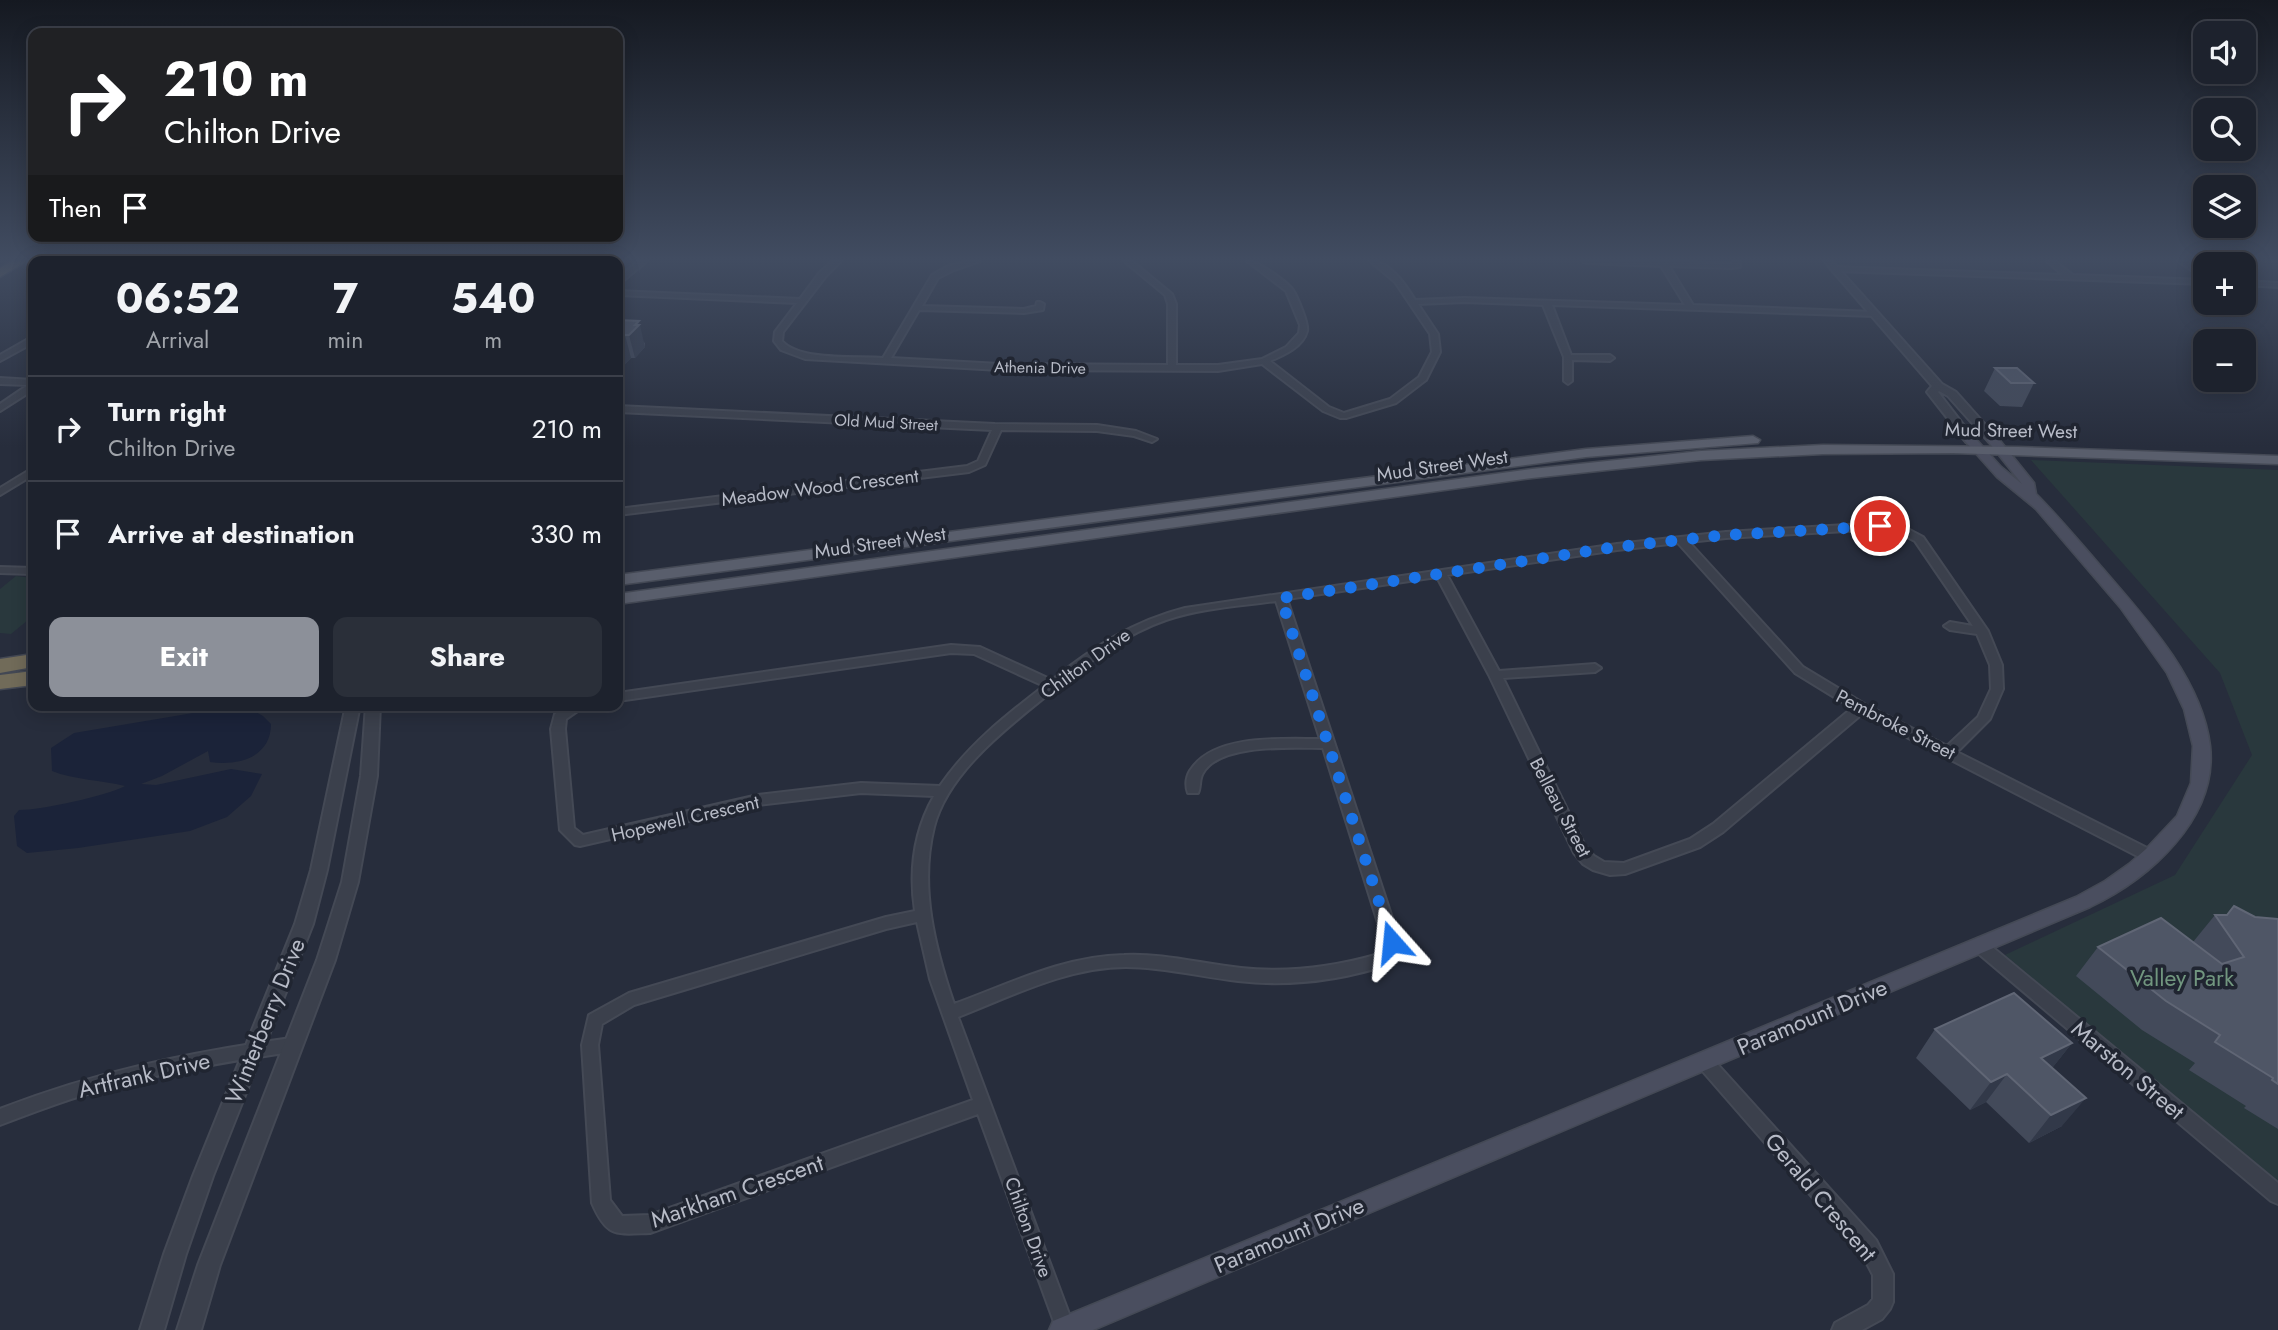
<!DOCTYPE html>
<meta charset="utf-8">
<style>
body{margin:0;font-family:Jost,sans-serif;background:#2a2f39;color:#f1f3f6;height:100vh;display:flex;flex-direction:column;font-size:26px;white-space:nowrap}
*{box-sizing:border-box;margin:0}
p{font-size:23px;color:#a0a4aa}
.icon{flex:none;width:38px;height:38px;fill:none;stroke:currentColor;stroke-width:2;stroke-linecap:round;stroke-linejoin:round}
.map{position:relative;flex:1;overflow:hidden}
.details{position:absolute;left:28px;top:256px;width:595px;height:455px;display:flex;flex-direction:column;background:#1d222d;border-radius:14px;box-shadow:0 4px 18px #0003,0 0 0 2px #3b3f49}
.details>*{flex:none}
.banner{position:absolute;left:28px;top:28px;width:595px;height:214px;border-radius:14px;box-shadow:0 4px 18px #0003,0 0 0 2px #3b3f49;background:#202124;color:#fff;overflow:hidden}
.fabs{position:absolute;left:2193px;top:21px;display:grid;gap:14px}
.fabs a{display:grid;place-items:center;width:63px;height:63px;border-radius:14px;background:#1d222d;box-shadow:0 4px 18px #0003,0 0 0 2px #3b3f49;font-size:35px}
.pin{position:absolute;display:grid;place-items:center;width:60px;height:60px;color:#fff;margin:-30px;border:4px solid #fff;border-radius:50%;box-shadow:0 2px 7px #0007}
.me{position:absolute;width:77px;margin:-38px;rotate:342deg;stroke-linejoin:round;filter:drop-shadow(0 0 5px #0008)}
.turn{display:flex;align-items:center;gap:24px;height:147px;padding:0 21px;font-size:32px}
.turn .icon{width:91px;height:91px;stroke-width:2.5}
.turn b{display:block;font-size:49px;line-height:60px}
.then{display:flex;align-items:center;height:66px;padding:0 21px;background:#0003;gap:14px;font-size:26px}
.eta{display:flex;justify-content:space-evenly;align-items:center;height:119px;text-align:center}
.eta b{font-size:42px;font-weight:700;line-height:49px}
.cta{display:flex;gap:14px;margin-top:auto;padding:14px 21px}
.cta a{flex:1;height:80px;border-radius:14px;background:#8c9099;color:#fff;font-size:28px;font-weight:700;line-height:80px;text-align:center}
.cta a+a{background:#2a2f39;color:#f1f3f6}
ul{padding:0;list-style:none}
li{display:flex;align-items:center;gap:21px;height:105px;padding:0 21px;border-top:2px solid #3b3f49}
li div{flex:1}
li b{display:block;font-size:26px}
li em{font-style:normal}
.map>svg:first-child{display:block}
</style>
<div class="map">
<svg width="2278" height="1330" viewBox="0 0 2278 1330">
<rect width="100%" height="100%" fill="#272d3c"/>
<path fill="#29383d" d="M2031,460L2278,470V1182L2239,1153L2005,955L2175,875L2252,755L2220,673Z
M16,576L33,578V616L11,634L0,633V589Z"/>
<path fill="#1b2339" d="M247,707L263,716L271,724C271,757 239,766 210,762L208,751L162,776L141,784L156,785L231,769L262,774L251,796L227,817L190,831L78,848L27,853L17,846L14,816L19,810C41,810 106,796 125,786C102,780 74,780 52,771L51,748L74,733L193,713Z"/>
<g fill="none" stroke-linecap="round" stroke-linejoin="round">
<g stroke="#444955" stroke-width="4">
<path id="minor" d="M833,261H841L826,276L783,332L782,341C799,361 857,356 883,358L932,275L948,266L970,261H980L954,270L938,278L922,306L1024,309L1036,306L1037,302H1040L1044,304L1043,310L1024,313L919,310L891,358L1000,364L1168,365V304L1165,295L1124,261H1132L1172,294L1176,304V365H1218L1262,359L1286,347L1299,333L1300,325L1286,291L1247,261C1257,260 1286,281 1293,290C1297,296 1309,324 1307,331C1303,347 1284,355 1270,361L1329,407L1344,413L1390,399L1419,377L1432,352L1430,334L1395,282L1370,261C1390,261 1405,284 1415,300L1464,298L1685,305L1661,266L1586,263L1582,261H1663L1731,264L1734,261H1740V267L1731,268L1669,266L1693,305L1874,312L1878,314L1874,316L1552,305L1571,355H1610L1614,358L1610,361L1572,360V381L1568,384L1564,381V357L1543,305L1464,302L1418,304L1438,334L1440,352L1426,380L1396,403L1346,418H1340L1323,411L1262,364L1218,371L1000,370L805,359L781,350L774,341L775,332L797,303L618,295V291L800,299L820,272Z
M2047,261H2055L2073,275L2205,280V284L1835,271L1831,269L1835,267L2063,275Z
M2178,261H2186L2205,274V279Z
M2244,281L2278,283V287L2244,285Z
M30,338H33V343L0,361V355Z
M0,378L33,380V390L0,411V404L28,385L0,384Z
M618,406L995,424L1097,425L1136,431L1157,439L1152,442L1134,436L1097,431L1001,430L985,465L969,472L618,515V509L967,466L978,461L992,430L618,412Z
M33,468V475L0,495V488Z
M1880,523L1902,526L1923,537L1988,631L2002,665L2003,689L1990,719L1957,752L2155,852L2157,856L2155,860L2150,861L2145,860L1862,714L1723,832L1700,847L1625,874L1610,875L1593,870L1583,864L1574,853L1489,675L1437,577L1287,599L1400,942L1391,964C1342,980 1289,987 1238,981C1201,977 1164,967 1126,967C1068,967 1012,996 958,1017L1075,1330H1057L978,1114L650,1233C616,1234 607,1238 592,1203L582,1045L589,1015L629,993L886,917L915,911C909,871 914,831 934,796L861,793L758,805L580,846L575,845L560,830L551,729L555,714L570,705H586L566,719L565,729L574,828L583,835L758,795L861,783L940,786C968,745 1005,716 1044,686L974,654L951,653L618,701V693L951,645L980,647L1052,680C1093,647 1134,621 1185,608L1617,544L1726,532ZM1880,529L1895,531L1915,541L1973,626L1950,622L1944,626L1950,630L1977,634L1990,665L1991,689L1978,717L1947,746L1866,705L1803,667L1689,542L1726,538ZM1678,543L1795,673L1852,708L1713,824L1690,839L1624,863L1604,862L1594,856L1585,846L1503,678L1595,672L1601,668L1595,664L1499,671L1447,575L1617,550ZM1276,601L1320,739C1282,739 1216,734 1192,768C1186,775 1185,785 1188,793H1198C1201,787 1199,779 1203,773C1220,743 1292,748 1323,748L1384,942L1379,954C1334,967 1287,973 1241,968C1202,964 1163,953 1124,955C1064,956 1009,984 954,1004C935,948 919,887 934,827C948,772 1008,727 1050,693C1086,665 1122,635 1166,620C1201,608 1240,606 1276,601ZM917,922L930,979L973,1100L650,1215L622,1216L610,1200L598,1045L602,1024L634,1005L886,929Z
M0,567L33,568V574L0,573Z
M1979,939L1985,941L2278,1183V1204L2271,1201L1973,949L1971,945L1973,941Z
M291,1038L297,1040L299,1045L297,1050L291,1052C217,1063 142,1076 71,1099C47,1107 23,1116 0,1125V1109C94,1072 191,1052 291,1038Z
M1705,1055L1711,1057L1876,1240L1893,1274V1302L1890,1309L1882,1319L1862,1330H1832L1835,1323L1868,1305L1873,1299V1275L1862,1254L1699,1067L1697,1062L1699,1057Z"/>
</g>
<g stroke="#444955" stroke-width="4">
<path id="tertiary" d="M638,261H647L618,285V278Z
M1824,261H1832L1942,384L1956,392L1997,438V442H1989L1948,396L1939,391L1938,392L1975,440L1970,443L1966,442L1927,392L1932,386Z
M346,705H360L327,870L313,924L213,1176L186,1254L164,1330H140L164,1254L193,1176L295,924L311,870Z
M366,705H380L377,776L358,882L335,960L220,1265L201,1330H177L198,1265L317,960L342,882L361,776Z"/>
</g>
<g stroke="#444955" stroke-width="3">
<path id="secondary" d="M1970,436L1974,437L2001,467L2022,484L1987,440L1989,437H1997L2034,483L2036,494C2058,516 2077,539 2097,562C2140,612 2202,677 2210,746C2218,819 2149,879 2090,907L1093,1330H1049L1053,1321L2076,897L2105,881L2129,864L2146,849L2177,816L2191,783L2193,746L2184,709L2167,673L2120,607L2036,509L1997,477L1964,440Z"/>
</g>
<g stroke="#444955" stroke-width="3">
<path id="primary" d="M1753,436L1760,440L1758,443L1586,457L618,585V575L1586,449Z
M1823,445L2018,447L2278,456V464L1953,453L1823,454L1701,460L1532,478L618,604V594L1532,469L1701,451Z"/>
</g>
<g stroke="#434854" stroke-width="3">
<path id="motorway" d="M12,261H27L0,277V268Z
M33,654V667L0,673V659Z
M33,671V685L0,689V675Z"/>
</g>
<use href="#minor" fill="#3b404c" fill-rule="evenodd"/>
<use href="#tertiary" fill="#3b404c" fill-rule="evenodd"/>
<use href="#secondary" fill="#4a4e5f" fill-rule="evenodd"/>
<use href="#primary" fill="#595e6c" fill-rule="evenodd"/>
<use href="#motorway" fill="#716b59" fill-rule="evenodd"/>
</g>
<path fill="#434a5a" d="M618,320L645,343V347L635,358H631L622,367H618Z
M1995,368L2034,383L2022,407L2000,406L1984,391Z
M2234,906L2255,917L2278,919V1129L2244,1108L2246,1106L2189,1070L2195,1063L2142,1030L2076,976L2098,947L2193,942L2215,915H2226Z
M1935,1029L2072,1043L2052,1068L2062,1126L2029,1143L1986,1102L1970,1110L1916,1058Z"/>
<path fill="#323949" d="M639,321L645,347L635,358L629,335L635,325Z
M625,335L631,358L622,367L618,351V342Z
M2072,1043L2050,1071L2019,1086L2041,1058Z
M2007,1074L1986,1102L1970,1110L1991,1082Z
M2086,1098L2062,1126L2029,1143L2051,1115Z"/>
<path fill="#4f5666" stroke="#606675" stroke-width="2" d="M618,320L639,321L635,325H639L629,335H625L618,342Z
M1995,368H2017L2034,383H2011Z
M2234,906L2255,917L2278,919V1084L2272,1080L2273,1078L2215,1042L2220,1035L2166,1001L2098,947L2161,918L2222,964L2244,957L2215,915H2227Z
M2014,993L2072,1043L2041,1058L2086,1098L2051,1115L2007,1074L1991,1082L1935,1029Z"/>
<linearGradient id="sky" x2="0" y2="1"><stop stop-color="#151921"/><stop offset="0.58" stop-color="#414c61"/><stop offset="1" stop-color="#414c61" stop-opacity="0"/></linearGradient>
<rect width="2278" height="447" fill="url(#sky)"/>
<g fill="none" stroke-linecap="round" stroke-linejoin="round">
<path stroke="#1a73e8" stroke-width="12" stroke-dasharray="0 21.6" d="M1392,942L1281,598L1616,547L1726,535L1880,526"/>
</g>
<g text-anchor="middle" stroke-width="7" stroke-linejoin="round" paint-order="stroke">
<g font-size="16" fill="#b7bbc7" stroke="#202531">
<text transform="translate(1040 367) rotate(1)" y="6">Athenia Drive</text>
<text transform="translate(886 422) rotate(3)" y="6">Old Mud Street</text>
</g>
<g font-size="19" fill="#b7bbc7" stroke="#202531">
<text transform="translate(2011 430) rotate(1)" y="7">Mud Street West</text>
<text transform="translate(1442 465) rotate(-8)" y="7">Mud Street West</text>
<text transform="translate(820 487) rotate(-7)" y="7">Meadow Wood Crescent</text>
<text transform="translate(880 542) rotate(-8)" y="7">Mud Street West</text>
<text transform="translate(1085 663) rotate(-36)" y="7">Chilton Drive</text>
<text transform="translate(1896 724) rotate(27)" y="7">Pembroke Street</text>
<text transform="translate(1561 807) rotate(62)" y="7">Belleau Street</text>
<text transform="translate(685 818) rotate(-13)" y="7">Hopewell Crescent</text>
<text transform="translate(1029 1227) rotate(70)" y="7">Chilton Drive</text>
</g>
<g font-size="23" fill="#71967f" stroke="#202531">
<text x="2182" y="986">Valley Park</text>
</g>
<g font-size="23" fill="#b7bbc7" stroke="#202531">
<text transform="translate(1812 1017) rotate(-23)" y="8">Paramount Drive</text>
<text transform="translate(265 1021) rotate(-68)" y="8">Winterberry Drive</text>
<text transform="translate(2128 1070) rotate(40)" y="8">Marston Street</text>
<text transform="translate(144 1075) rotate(-13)" y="8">Artfrank Drive</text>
<text transform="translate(737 1191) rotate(-19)" y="8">Markham Crescent</text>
<text transform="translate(1821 1197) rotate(50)" y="8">Gerald Crescent</text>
<text transform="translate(1289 1235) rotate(-23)" y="8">Paramount Drive</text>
</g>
</g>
</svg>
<div class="fabs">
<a><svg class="icon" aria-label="sound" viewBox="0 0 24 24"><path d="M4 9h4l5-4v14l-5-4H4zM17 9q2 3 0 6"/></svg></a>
<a><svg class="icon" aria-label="search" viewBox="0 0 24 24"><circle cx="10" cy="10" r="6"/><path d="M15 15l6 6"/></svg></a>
<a><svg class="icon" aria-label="layers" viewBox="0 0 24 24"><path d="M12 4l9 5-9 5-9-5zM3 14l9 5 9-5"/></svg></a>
<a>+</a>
<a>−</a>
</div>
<div class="pin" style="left:1880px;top:526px;background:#d93025"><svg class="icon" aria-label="arrive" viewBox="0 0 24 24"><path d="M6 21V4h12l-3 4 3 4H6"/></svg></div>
<svg class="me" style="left:1392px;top:942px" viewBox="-20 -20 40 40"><path d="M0-17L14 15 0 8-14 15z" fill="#1a73e8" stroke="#fff" stroke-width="4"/></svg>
<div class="banner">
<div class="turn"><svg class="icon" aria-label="right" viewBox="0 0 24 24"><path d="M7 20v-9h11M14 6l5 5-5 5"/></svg><div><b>210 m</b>Chilton Drive</div></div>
<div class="then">Then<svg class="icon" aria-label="arrive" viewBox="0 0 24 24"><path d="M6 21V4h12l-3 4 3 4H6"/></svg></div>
</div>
<section class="details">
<div class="eta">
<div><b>06:52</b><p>Arrival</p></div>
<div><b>7</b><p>min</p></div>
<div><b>540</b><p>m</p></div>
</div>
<ul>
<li><svg class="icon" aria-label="right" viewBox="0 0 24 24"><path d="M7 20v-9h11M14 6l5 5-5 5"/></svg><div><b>Turn right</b><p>Chilton Drive</p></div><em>210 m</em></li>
<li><svg class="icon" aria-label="arrive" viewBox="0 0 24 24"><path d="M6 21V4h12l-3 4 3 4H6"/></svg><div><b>Arrive at destination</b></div><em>330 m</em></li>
</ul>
<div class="cta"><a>Exit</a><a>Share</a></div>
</section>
</div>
